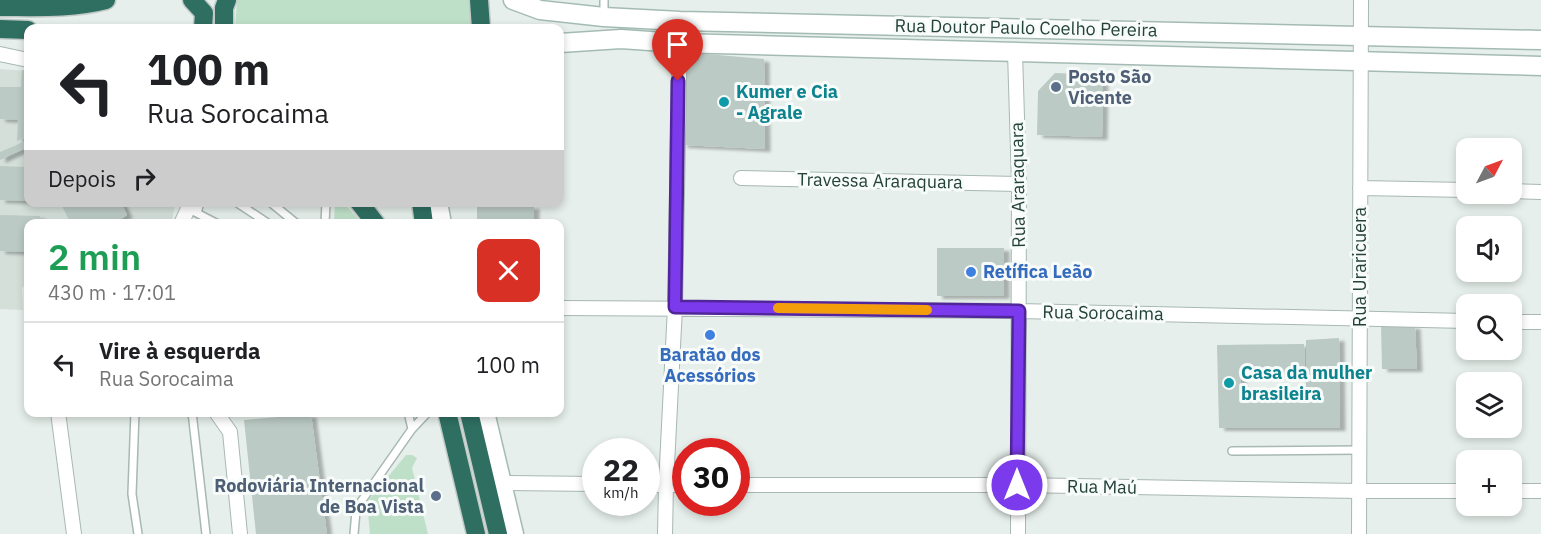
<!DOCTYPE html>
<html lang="pt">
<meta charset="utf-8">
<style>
body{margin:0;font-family:"IBM Plex Sans",sans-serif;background:#f2f2f2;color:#202124;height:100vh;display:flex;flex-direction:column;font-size:22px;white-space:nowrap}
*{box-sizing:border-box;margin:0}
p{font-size:20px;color:#757577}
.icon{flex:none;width:33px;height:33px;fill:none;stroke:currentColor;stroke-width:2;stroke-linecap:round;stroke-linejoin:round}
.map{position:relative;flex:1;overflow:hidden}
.side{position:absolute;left:24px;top:219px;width:540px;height:198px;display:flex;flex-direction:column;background:#fff;border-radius:12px;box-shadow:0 3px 9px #0003}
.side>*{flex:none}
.guide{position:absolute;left:24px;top:24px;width:540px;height:183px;border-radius:12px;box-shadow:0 3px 9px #0003;background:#fff;color:#202124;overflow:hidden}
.needle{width:39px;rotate:49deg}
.controls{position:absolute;left:1456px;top:138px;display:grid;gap:12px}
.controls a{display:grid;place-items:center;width:66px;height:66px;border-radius:12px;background:#fff;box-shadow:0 3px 9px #0003;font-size:30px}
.speed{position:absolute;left:582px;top:438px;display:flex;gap:12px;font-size:30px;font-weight:700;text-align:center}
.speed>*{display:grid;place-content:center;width:78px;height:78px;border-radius:50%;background:#fff;box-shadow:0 3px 9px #0003;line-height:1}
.speed small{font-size:15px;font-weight:400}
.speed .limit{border:9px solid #d22;background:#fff;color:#111}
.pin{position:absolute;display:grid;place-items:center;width:51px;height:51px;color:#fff;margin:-62px -26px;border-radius:50% 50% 50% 0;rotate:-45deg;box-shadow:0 0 6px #0007}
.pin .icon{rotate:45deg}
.me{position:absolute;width:66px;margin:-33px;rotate:0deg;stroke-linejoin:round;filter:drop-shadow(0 0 4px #0008)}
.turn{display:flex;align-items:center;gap:21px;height:126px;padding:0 24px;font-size:27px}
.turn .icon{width:78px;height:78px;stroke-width:2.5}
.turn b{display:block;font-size:42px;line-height:51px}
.then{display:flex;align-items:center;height:57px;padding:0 24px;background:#0003;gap:12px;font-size:22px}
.round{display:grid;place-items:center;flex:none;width:63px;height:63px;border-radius:12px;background:#f2f2f2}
.head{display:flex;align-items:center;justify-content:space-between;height:102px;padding:0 24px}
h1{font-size:36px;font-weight:600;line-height:45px;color:#1e9e55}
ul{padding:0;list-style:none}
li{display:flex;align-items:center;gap:18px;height:84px;padding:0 24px;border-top:2px solid #e0e0e0}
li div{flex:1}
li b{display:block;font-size:22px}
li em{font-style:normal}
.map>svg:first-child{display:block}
</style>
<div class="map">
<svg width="1541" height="534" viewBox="0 0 1541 534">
<defs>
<filter id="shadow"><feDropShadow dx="5.5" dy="3" stdDeviation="1.5" flood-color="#0004"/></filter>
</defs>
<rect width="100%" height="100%" fill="#e6efeb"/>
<path fill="#d4dfda" d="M0,69L28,71V202L176,203L171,223L28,224V282L22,288L23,310L0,309Z"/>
<path fill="#bfe0c8" d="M237,0H470L473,28H235Z
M335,203H344L362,223H334Z
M406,455H412L417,458L412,468L428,534H370L367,502Z"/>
<path fill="#bbcac4" filter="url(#shadow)" d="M683,52L764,59L765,149L682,145Z
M22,70L28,71V136L17,141L18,120L0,119V87H21Z
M1055,73L1103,75L1102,137L1037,135L1038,91Z
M28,140V147L0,160V152Z
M0,166L28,167V201L0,200Z
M60,202H121L127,215L118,221L119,224H71Z
M534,206V224H477V207Z
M0,215L40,216V224H28V252L0,251Z
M937,248H1004V296H937Z
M1381,325L1415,326L1417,369H1382Z
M1339,338L1340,428H1219L1217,345L1304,344L1305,374L1241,375V394L1305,392L1306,401V340Z
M311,414L327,534H256L244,420Z"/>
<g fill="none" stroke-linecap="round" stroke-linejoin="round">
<g stroke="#a8b8b2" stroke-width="10">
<path id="lane" d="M604,15V0
M183,202L189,209L218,224
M236,202L269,224
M270,202L297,224
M197,213L200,202
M325,224L326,202
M135,412L132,494L138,534
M192,412L206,534
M408,412L412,429
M1232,451L1360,450
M354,534L356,511L358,506L412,429L428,412"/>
</g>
<g stroke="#a8b8b2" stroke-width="16">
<path id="street" d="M1015,52L1019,184L1018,534
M0,54L28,60
M741,178L1019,184
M1360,188L1467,190
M1512,191L1541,192
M181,224L191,202
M560,308L1019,311L1467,321
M1512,322H1541
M58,412L74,534
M216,412L230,432L240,534
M502,483L596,484
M646,485H686
M736,485H1018L1359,491H1467
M1512,491H1541
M665,534L666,485L675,307L680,21
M1359,534L1361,0"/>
</g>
<g stroke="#a4bbb3" stroke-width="21">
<path id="secondary" d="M513,0L540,10L604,17L680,21L1541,40
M560,43L621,39L678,43L1541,66
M438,202L442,224
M485,412L514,534"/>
</g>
<g stroke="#c2cac8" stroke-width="21">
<path id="highway" d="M192,0L204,13L203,28
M479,0L481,28
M0,7C35,7 72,9 106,0
M224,28V8L227,0
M0,29L28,30
M359,202L376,224
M421,202L424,224
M447,412L476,534
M469,412L498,534"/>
</g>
<use href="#lane" stroke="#fff" stroke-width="7"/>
<use href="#street" stroke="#fff" stroke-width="14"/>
<use href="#secondary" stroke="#fff" stroke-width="18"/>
<use href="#highway" stroke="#2f6f62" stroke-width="18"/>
</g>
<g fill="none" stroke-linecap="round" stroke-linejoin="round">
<g stroke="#51269a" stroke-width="15">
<path id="route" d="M678,81L675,307L1019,311L1017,485"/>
</g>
<use href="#route" stroke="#7c3aed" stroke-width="10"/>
<path stroke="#f59e0b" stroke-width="10" d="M778,308L927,310"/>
</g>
<g fill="#5c6f8a" stroke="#f7fbf9" stroke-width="2">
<circle cx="1056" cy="87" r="6"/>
<circle cx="436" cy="496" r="6"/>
</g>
<g fill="#0f9aa8" stroke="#f7fbf9" stroke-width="2">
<circle cx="724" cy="102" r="6"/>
<circle cx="1229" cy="383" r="6"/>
</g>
<g fill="#3f7fe0" stroke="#f7fbf9" stroke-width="2">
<circle cx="971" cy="272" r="6"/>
<circle cx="710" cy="335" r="6"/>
</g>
<g text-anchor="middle" stroke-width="6" stroke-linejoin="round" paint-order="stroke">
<g font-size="18" fill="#24423a" stroke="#f7fbf9">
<text transform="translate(1026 28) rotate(1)" y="6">Rua Doutor Paulo Coelho Pereira</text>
<text transform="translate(880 181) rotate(1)" y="6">Travessa Araraquara</text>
<text transform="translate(1018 185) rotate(-91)" y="6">Rua Araraquara</text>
<text transform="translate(1360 267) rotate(-90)" y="6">Rua Uraricuera</text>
<text transform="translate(1103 313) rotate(1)" y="6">Rua Sorocaima</text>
<text transform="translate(1102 487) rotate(1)" y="6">Rua Maú</text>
</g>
<g font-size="18" font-weight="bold" fill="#4e5e75" stroke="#f7fbf9" text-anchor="start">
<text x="1068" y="83">Posto São<tspan x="1068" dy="21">Vicente</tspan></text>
<text x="424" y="492" text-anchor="end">Rodoviária Internacional<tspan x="424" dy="21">de Boa Vista</tspan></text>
</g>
<g font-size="18" font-weight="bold" fill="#0d838f" stroke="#f7fbf9" text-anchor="start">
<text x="736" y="98">Kumer e Cia<tspan x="736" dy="21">- Agrale</tspan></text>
<text x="1241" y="379">Casa da mulher<tspan x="1241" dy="21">brasileira</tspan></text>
</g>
<g font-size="18" font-weight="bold" fill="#366cbe" stroke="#f7fbf9" text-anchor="start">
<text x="983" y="278">Retífica Leão</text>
<text x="710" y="361" text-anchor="middle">Baratão dos<tspan x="710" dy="21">Acessórios</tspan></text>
</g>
</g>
</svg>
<div class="controls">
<a><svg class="needle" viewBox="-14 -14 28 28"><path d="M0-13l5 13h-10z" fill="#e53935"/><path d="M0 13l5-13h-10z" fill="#757577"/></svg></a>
<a><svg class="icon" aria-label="sound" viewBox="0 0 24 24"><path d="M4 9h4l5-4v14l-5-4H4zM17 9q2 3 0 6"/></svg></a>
<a><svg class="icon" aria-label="search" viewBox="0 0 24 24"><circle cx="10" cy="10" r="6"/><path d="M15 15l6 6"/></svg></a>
<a><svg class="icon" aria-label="layers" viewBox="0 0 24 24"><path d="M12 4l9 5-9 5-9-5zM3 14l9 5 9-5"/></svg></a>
<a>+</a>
</div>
<div class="speed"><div>22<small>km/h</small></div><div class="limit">30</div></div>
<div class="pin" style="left:678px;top:81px;background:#d93025"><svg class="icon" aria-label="arrive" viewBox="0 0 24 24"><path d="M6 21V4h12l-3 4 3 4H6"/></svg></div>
<svg class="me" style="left:1017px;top:485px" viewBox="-20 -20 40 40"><circle r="17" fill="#7c3aed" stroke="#fff" stroke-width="3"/><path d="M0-11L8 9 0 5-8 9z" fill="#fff"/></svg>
<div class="guide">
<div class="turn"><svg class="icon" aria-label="left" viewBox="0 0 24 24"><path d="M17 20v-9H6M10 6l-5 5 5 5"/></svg><div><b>100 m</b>Rua Sorocaima</div></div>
<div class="then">Depois<svg class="icon" aria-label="right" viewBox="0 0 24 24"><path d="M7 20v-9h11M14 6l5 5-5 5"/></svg></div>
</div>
<section class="side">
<div class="head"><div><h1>2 min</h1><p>430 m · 17:01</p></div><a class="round" style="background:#d93025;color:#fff"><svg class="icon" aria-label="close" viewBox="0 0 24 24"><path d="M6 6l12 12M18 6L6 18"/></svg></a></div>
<ul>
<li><svg class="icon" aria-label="left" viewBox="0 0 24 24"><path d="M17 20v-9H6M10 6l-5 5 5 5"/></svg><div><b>Vire à esquerda</b><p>Rua Sorocaima</p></div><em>100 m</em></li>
</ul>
</section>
</div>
